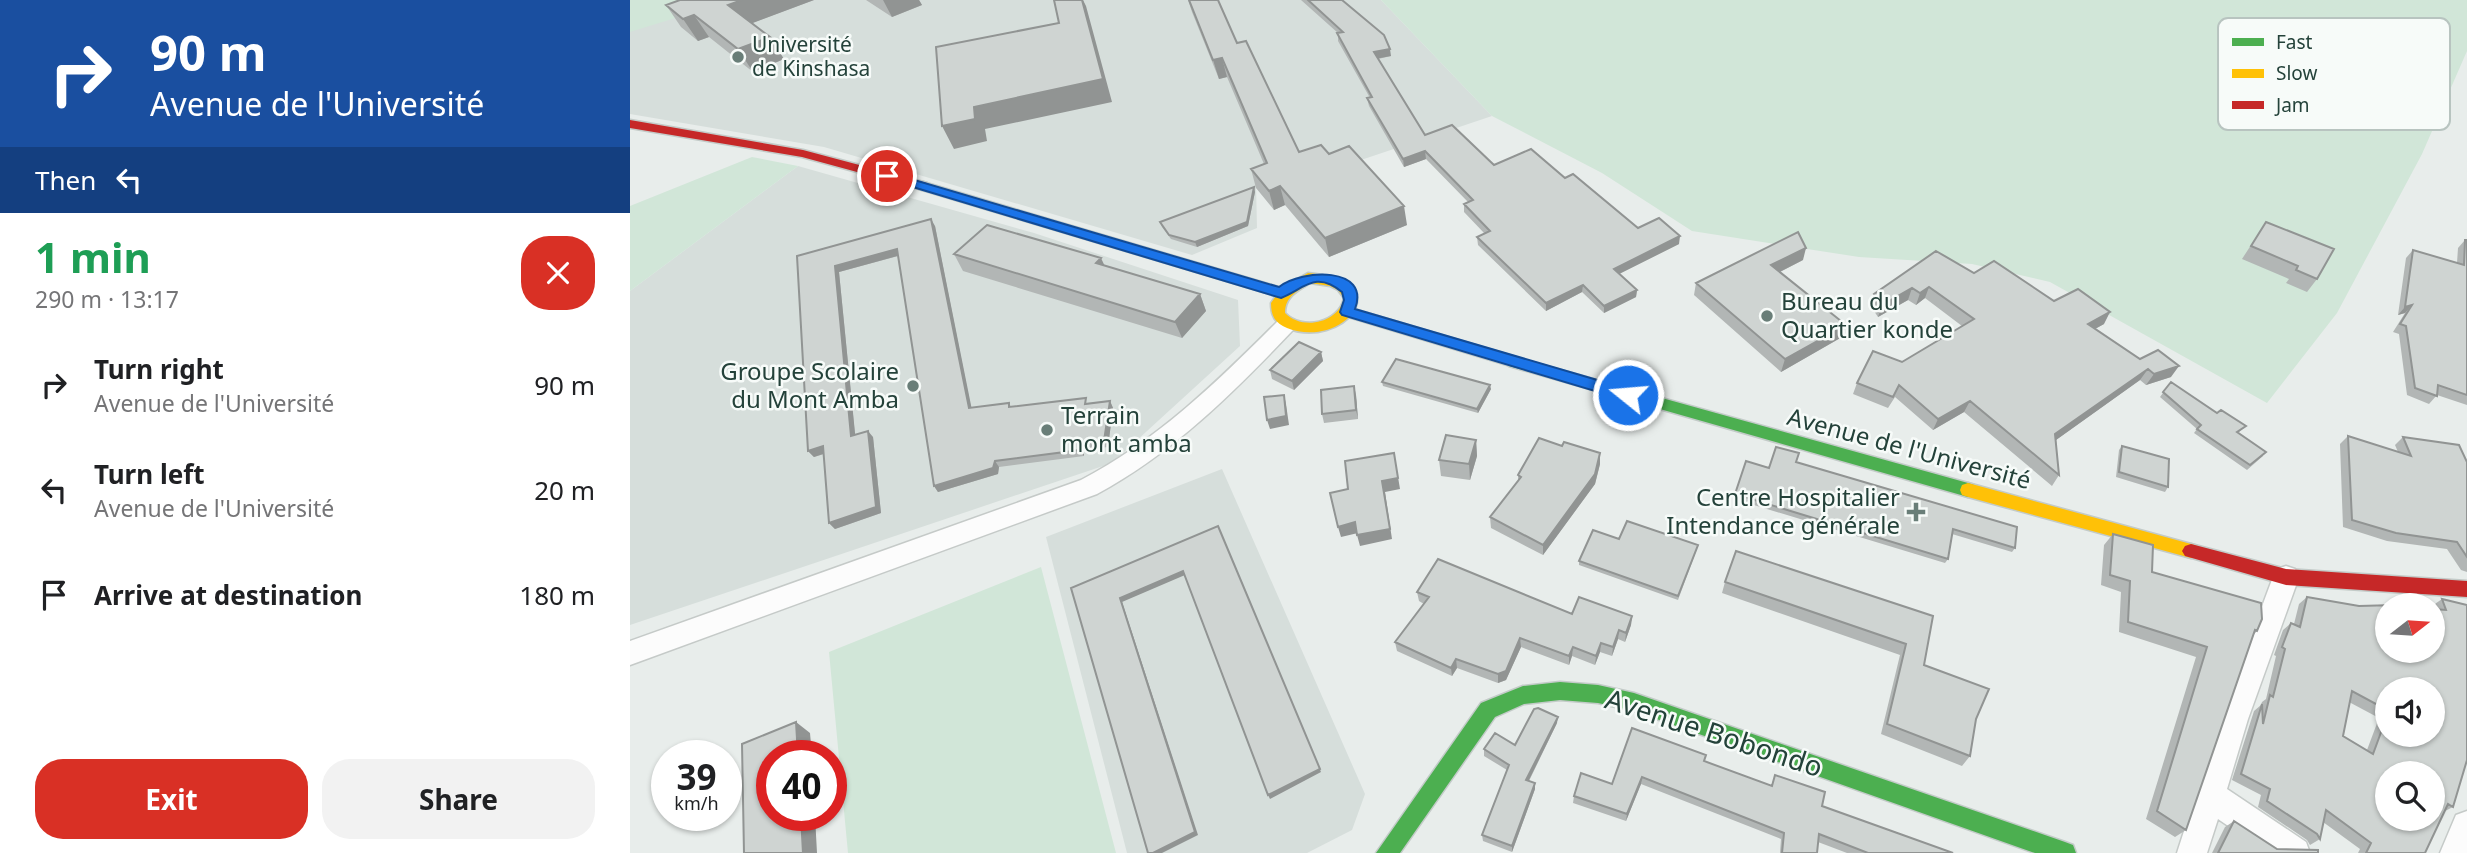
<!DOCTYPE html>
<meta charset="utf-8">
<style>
body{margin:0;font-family:"Noto Sans",sans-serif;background:#f2f2f2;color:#202124;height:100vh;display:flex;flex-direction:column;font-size:26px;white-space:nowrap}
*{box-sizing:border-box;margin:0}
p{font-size:23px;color:#757577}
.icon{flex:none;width:38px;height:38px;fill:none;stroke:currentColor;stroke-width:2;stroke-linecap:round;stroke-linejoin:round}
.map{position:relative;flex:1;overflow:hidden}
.sheet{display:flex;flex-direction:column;background:#fff;width:630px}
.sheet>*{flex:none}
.banner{background:#1a4fa0;color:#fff;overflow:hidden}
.needle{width:46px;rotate:73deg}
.fabs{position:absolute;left:1745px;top:593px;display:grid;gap:14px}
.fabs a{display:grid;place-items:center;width:70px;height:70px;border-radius:50%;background:#fff;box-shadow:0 2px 5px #0004;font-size:35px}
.speed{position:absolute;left:21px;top:740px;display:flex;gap:14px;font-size:35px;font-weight:700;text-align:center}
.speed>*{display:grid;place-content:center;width:91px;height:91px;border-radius:50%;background:#fff;box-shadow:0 2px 5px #0004;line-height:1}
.speed small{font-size:18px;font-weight:400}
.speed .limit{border:10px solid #d22;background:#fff;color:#111}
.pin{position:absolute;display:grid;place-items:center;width:60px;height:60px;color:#fff;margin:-30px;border:4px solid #fff;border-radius:50%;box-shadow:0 2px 7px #0007}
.me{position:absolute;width:77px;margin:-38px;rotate:287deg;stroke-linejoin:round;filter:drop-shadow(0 0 5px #0008)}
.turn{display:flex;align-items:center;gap:24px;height:147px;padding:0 35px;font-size:32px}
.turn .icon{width:91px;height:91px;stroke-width:2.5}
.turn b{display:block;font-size:49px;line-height:60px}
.then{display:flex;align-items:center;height:66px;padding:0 35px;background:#0003;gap:14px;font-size:26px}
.round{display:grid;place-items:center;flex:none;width:74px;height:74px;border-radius:28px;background:#f2f2f2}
.head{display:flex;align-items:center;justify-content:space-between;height:119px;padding:0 35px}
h1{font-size:42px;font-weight:700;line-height:52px;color:#1e9e55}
.primary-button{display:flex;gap:14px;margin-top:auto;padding:14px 35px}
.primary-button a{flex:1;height:80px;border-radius:28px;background:#d93025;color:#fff;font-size:28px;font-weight:700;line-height:80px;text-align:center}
.primary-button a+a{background:#f2f2f2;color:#202124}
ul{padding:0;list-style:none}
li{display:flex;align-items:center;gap:21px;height:105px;padding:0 35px}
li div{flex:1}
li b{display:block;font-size:26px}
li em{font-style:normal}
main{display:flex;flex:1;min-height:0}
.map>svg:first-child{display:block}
</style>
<main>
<section class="sheet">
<div class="banner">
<div class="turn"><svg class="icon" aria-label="right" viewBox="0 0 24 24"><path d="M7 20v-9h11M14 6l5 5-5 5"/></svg><div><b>90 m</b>Avenue de l'Université</div></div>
<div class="then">Then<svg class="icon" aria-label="left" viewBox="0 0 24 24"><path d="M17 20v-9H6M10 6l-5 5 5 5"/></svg></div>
</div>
<div class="head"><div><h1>1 min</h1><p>290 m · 13:17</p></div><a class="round" style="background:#d93025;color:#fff"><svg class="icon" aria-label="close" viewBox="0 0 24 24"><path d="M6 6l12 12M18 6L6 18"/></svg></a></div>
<ul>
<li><svg class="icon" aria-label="right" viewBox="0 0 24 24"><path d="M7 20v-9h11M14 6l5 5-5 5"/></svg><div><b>Turn right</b><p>Avenue de l'Université</p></div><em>90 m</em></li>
<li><svg class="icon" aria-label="left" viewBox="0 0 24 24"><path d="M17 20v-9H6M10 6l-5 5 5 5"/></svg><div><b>Turn left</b><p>Avenue de l'Université</p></div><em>20 m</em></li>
<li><svg class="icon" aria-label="arrive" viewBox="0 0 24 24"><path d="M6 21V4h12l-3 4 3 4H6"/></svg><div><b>Arrive at destination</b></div><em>180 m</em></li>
</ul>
<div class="primary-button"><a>Exit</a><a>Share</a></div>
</section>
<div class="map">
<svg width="1837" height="853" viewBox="0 0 1837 853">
<rect width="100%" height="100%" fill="#e8edeb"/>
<path fill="#d6dedb" d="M0,0H751L862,116L728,161L626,184L627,228L562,255L194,147L0,114Z
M168,166L404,233L608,300L610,346L482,463L0,625V291Z
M592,469L735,794L722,830L677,853H497L416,537Z"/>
<path fill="#d1e6d8" d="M0,0H104L0,32Z
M751,0H1837V51L1792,154L1707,313L1637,403L1420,282L1342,264L1229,257L1062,231L972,173L862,116Z
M122,157L168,166L0,291V206Z
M411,567L486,853H218L199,652Z"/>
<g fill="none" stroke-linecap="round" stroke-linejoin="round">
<g stroke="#c5cac8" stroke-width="3">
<path id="street" d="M656,318L663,320L666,325L663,330C603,393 544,452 467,494L0,665V641L451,480C528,440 588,381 649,320Z
M1656,566L1665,569L1669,577L1618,719L1597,789L1676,842L1680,853H1638L1588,819L1577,853H1547L1590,719L1643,577L1647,569Z
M1837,811V853H1810L1826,815Z"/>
</g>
<g stroke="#c3cbc8" stroke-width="3">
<path id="fast" d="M884,357L1338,483L1344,485L1346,490L1344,495L1338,497L879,366L877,362L879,358Z
M930,682L968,685L1004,693L1435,842L1443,845L1446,853H1405L1004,711L968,703L930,700L894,704L865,717L770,853H746L851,703L893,686Z"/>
</g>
<g stroke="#c3cbc8" stroke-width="3">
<path id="slow" d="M293,182L652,288L678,273C772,282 711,350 657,328C645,323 641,316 641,303L646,296L289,189L287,186ZM680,283L700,286L708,290L714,298C709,323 672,331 655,313C655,296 668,291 680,283Z
M1338,483L1561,544L1567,546L1570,551L1567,556L1561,558L1338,497L1332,495L1330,490L1332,485Z"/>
</g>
<g stroke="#c3cbc8" stroke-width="3">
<path id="jam" d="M0,120L173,150L297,183L299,186L293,190L172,157L0,128Z
M717,307L889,358L891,362L884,367L712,315L710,312L712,309Z
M1561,544L1656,569L1837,581V597L1656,585L1555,556L1552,551L1555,546Z"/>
</g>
<use href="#street" fill="#fcfcfc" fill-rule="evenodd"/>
<use href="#fast" fill="#4caf50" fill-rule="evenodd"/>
<use href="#slow" fill="#ffc107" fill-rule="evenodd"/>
<use href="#jam" fill="#c62828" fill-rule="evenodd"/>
</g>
<path fill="#b2b6b5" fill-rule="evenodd" d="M50,0H184L122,23L154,59L123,72L79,37L68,41L51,27L36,5Z
M236,0H289L292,5L262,17Z
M558,0H588L607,43L669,152L699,154L777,225L699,257L655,205L644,210L626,188L621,169L634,164L597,77L589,79L562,12Z
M671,0H712L761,56L748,59L795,135L864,165L935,178L1008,228L1049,244L989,274L1007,290L1006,297L974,313L952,292L916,311L848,245L847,237L855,234L834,212V204L838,202L796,159L774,167L739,106L737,98H740L708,41V33Z
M625,192L618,226L567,247L541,239L532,227L530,222Z
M1636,222L1687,279L1677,292L1656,283L1659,279L1612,259Z
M305,226L341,408L379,403L381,407L459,404L480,401L483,408L478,447L454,450V456L369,467L368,474L308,492L304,486L268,256L209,272L225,435L243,437L251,513L205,529L199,523L194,454L184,457L178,451L167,256Z
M1835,240H1837V405L1807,395L1799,404L1777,395L1769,334L1763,332L1775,313L1768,315L1776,258L1783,250L1827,263L1828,248Z
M324,254L474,266L570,294L576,311L552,338L333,271Z
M1173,260L1150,272L1212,337L1151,372L1064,295L1066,283Z
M1344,273L1424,301L1474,324L1465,329L1510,359L1541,377L1516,385L1510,380L1426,440L1429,475L1422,486L1334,412L1303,430L1265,397L1258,408L1223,394L1227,383L1272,362L1332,326L1295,298L1286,305L1278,300L1248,317L1240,305L1244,294Z
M691,352L693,361L664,390L642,379L640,370Z
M752,382L861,389L848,413L753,386Z
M1541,382L1587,413L1616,426L1608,433L1633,456L1617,470L1564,433L1567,429L1530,397Z
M726,395L728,419L694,423L692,414Z
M1718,436L1768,452L1765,445L1773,437L1837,462V572L1831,570L1817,549L1757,541L1713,527L1710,444Z
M846,440L847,456L840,480L811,476L809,460Z
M932,446L970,464L965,484L913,555L861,528L860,517L888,481V475Z
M1492,446L1538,487L1535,492L1486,477L1489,450Z
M1116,461L1139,468L1166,462L1385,548L1382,552L1322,534L1318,559L1315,563L1104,499Z
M1483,534L1522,572L1627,631L1624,634L1556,830L1545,837L1516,819L1566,657L1489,632L1491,592L1471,585L1474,545Z
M989,539L1067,549L1048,600L949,565V561Z
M1095,582L1303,616L1294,665L1346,719L1340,756L1332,766L1251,734L1270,655L1092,593Z
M787,592L942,614L1002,616L1001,625L995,642L988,639L982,656L970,652L965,665L942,656L939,665L891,647L876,680L868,683L827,668L822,676L767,651L765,642L794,604L789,601Z
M1677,597L1729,606L1802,651V606L1812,599L1837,605L1823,807L1815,811L1795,853H1728L1730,849L1693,822L1690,839L1680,845L1677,840L1628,807L1631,795L1602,780L1624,711L1631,705L1632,702L1636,699L1646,656L1644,655L1653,630L1661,623L1664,624L1669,604ZM1757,690L1802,735H1757ZM1719,702L1749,718L1737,750L1713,736Z
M927,723L899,781L905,789L882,852L853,841L852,835L877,770L854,756V749L885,745Z
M1074,761L1141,786L1145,775L1192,806L1323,853H1217L1188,842L1187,853H1150L1151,839L1011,784L996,821L943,803L944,796L982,784Z
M1604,821L1647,849L1688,853H1582L1595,827Z"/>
<path fill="#919493" d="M112,0H184L112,27L98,5Z
M253,0H289L292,5L262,17Z
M452,0H453L456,6L482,102L355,129L357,141L324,149L312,126L344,107Z
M64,15L79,37L68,41L53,19Z
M140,37L154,59L123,72L108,49Z
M760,49L761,56L745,59L744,52Z
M592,58L597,77L589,79L583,60Z
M795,151L796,159L774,167L773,159Z
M650,186L655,205L644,210L639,191Z
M624,187L625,192L618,226L567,247L565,242Z
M774,206L777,225L699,257L695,238Z
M301,219L305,226L343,415L339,408Z
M1050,236L1049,244L983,277L984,269Z
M1176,248L1173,260L1138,278L1141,265Z
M267,249L271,255L209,272L226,443L221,436L205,266Z
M471,258L479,275L466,263Z
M953,285L952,292L916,311V303Z
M1299,287L1295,298L1286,305L1290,293Z
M1282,288L1278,300L1248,317L1252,305Z
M1007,290L1006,297L974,313V306Z
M570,294L576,311L552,338L545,322Z
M1782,305L1775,313L1768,315L1775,307Z
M1480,312L1474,324L1452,336L1458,324Z
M1216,325L1212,337L1151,372L1155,359Z
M691,352L693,361L664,390L662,381Z
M1549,366L1541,377L1516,385L1524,374Z
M1518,369L1510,380L1419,445L1425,434Z
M860,385L861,389L848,413L847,409Z
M724,386L726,395L728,419L726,410Z
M654,395L656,404L659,425L640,429L637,420Z
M480,401L483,408L478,447L474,441Z
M1340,401L1334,412L1303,430L1308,419Z
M238,431L243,437L251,513L205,529L199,523Z
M846,440L847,456L840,480L839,464Z
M451,444L454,450V456L450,450Z
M193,446L199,452L184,457L178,451Z
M764,453L770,489L755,492L762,539L730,546L727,535Z
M970,453V464L965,484L913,555V545Z
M365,461L369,467L368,474L308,492L304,486Z
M725,522L728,533L711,537L708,527Z
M590,530L691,772L640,799L638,795Z
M553,571L555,575L492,602L568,835L532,853H523L490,598Z
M1002,616L1001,625L995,642L996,633Z
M989,630L988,639L982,656L983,647Z
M890,638L891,647L876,680L868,683V674Z
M971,643L970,652L965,665L966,656Z
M943,647L942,656L939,665V656Z
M826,659L827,668L822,676L821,668Z
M928,717L927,723L896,786V780Z
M166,722L180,733L182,756H168Z
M1012,777L1011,784L996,821L997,814Z
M905,783V789L882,852V846Z
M171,816H185L187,853H173Z"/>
<path fill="#cfd4d2" stroke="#919493" stroke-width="2" fill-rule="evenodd" d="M50,0H112L98,5L140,37L108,49L64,15L53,19L36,5Z
M424,0H452L473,79L344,107L345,119L312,126L306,47L429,23Z
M559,0H588L607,43L616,41L669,152L691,145L699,154L719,146L774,206L695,238L650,186L639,191L621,169L637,163L592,58L583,60Z
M678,0H712L754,35L760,49L744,52L795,135L822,125L864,165L901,149L935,178L943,174L1008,228L1029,218L1050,236L984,269L1007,290L974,306L953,285L916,303L847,237L860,231L834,204L843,200L795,151L773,159L737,98L742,97L707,33L713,32Z
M624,187L617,222L565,242L539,235L530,222Z
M301,219L339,408L379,403V407L456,398L455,404L480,401L474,441L451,444L450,450L365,461L363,468L304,486L267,249L205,266L221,436L238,431L246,507L199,523L193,446L178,451L167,256Z
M1636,222L1704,249L1687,279L1666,270L1668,266L1621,246Z
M357,225L471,258L466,263L570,294L545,322L324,254Z
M1168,232L1176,248L1141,265L1216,325L1155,359L1066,283Z
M1835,240H1837V395L1808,385L1807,396L1785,388L1776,326L1770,324L1782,305L1775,307L1783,250L1834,265Z
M1306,251L1344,273L1364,261L1424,301L1448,289L1480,312L1458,324L1510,359L1528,350L1549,366L1524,374L1518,369L1425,434L1429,475L1340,401L1308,419L1269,385L1263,397L1227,383L1243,351L1272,362L1344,319L1299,287L1290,293L1282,288L1252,305L1244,294Z
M669,342L691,352L662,381L640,370Z
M766,359L860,385L847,409L752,382Z
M1541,382L1587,413L1591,410L1616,426L1607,432L1636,452L1620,465L1567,429L1571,425L1533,392Z
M724,386L726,410L692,414L691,390Z
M654,395L656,416L637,420L634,397Z
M816,435L846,440L839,464L809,460Z
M1718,436L1781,456L1773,437L1829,445L1837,462V557L1827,542L1766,533L1722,520Z
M909,438L932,446L934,442L970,453L965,474L913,545L860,517L891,477L888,475Z
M1492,446L1539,459L1538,487L1489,472Z
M1146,447L1169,453L1166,462L1387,527L1385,548L1323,529L1318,559L1105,494L1116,461L1139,468Z
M764,453L768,478L752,481L760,529L727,535L725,522L708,527L700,493L718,489L715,461Z
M997,521L1068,545L1048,596L949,561L963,530L989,539Z
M588,526L690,769L638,795L553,571L490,598L565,832L523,853H518L441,588Z
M1483,534L1523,545L1522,572L1631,603L1632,619L1627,631L1625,630L1556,830L1527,811L1577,647L1498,622L1500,581L1480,575Z
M1106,551L1303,616L1294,665L1359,689L1346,719L1340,756L1257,724L1276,644L1095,582Z
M808,559L942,614L949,597L1002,616L996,633L989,630L983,647L971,643L966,656L943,647L939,656L890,638L876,671L868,674L826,659L821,668L765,642L799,597L787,592Z
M1677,597L1729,606L1765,605L1772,606H1757V651H1802V609L1816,610L1812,599L1837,605V760L1823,807L1818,804L1795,853H1736L1741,843L1696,810L1690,839L1687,834L1637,801L1640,789L1611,774L1632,704L1633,724L1640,695L1643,697L1655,649L1652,647L1661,623L1670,627ZM1757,690H1802V735H1757V716L1743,754L1713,736L1722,691L1757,710ZM1757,774H1802V819H1757Z
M908,708L928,717L896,780L905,783L882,846L852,835L879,765L854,749L865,733L885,745L904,709Z
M166,722L168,756H142V816H171L173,853H114L112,744Z
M1002,728L1076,755L1074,761L1142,786L1145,775L1195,792L1192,806L1323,853H1238L1189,834L1187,853H1152L1154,833L1012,777L997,814L944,796L951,773L982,784Z
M1604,821L1647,849L1688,850V853H1588Z"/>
<path fill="#1a73e8" stroke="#114b97" stroke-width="2" d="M257,172L649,287C672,269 741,266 725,309L998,389L1005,395L998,401L712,315L710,312L714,300L712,292C685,270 674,289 651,298L253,178L251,176Z"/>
<g fill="#697e78" stroke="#f7fbf9" stroke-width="2.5">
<circle cx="108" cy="57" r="7"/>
<circle cx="1137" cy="316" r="7"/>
<circle cx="283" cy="386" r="7"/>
<circle cx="417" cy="430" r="7"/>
<path d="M1282.5 501.5h7v7h7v7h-7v7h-7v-7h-7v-7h7z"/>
</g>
<g text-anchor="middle" stroke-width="5" stroke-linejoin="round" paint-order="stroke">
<g font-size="21" fill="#24423a" stroke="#f7fbf9" text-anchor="start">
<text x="122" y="52">Université<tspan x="122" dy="24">de Kinshasa</tspan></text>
</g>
<g font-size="24" fill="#24423a" stroke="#f7fbf9" text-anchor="start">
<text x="1151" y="310">Bureau du<tspan x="1151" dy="28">Quartier konde</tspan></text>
<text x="269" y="380" text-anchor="end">Groupe Scolaire<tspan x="269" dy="28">du Mont Amba</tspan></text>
<text x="431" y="424">Terrain<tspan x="431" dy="28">mont amba</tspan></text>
<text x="1270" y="506" text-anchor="end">Centre Hospitalier<tspan x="1270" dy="28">Intendance générale</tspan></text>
</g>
<g font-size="24" fill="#24423a" stroke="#f7fbf9">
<text transform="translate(1279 449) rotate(15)" y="8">Avenue de l'Université</text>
</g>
<g font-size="28" fill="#24423a" stroke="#f7fbf9">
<text transform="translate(1084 733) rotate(18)" y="10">Avenue Bobondo</text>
</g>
</g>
<rect x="1588" y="18" width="232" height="112" rx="10" fill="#f7fbf9" stroke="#b8c4c0" stroke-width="2"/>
<rect x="1602" y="38" width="32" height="8" fill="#4caf50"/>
<rect x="1602" y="69" width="32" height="9" fill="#ffc107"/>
<rect x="1602" y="101" width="32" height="8" fill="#c62828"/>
<g font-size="19" fill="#24423a">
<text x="1646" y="49">Fast</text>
<text x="1646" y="80">Slow</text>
<text x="1646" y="112">Jam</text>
</g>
</svg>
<div class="fabs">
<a><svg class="needle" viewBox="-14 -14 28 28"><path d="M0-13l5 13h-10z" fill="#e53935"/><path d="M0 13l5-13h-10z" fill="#757577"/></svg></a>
<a><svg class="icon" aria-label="sound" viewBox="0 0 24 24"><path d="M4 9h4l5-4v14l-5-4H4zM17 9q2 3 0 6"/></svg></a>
<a><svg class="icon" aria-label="search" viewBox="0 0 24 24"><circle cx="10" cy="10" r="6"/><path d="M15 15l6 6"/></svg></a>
</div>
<div class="speed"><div>39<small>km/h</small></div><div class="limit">40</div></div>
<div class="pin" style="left:257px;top:176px;background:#d93025"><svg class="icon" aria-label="arrive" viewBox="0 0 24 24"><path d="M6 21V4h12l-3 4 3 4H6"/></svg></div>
<svg class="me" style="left:998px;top:395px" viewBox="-20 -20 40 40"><circle r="17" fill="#1a73e8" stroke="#fff" stroke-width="3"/><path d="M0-11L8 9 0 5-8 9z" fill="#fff"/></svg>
</div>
</main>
